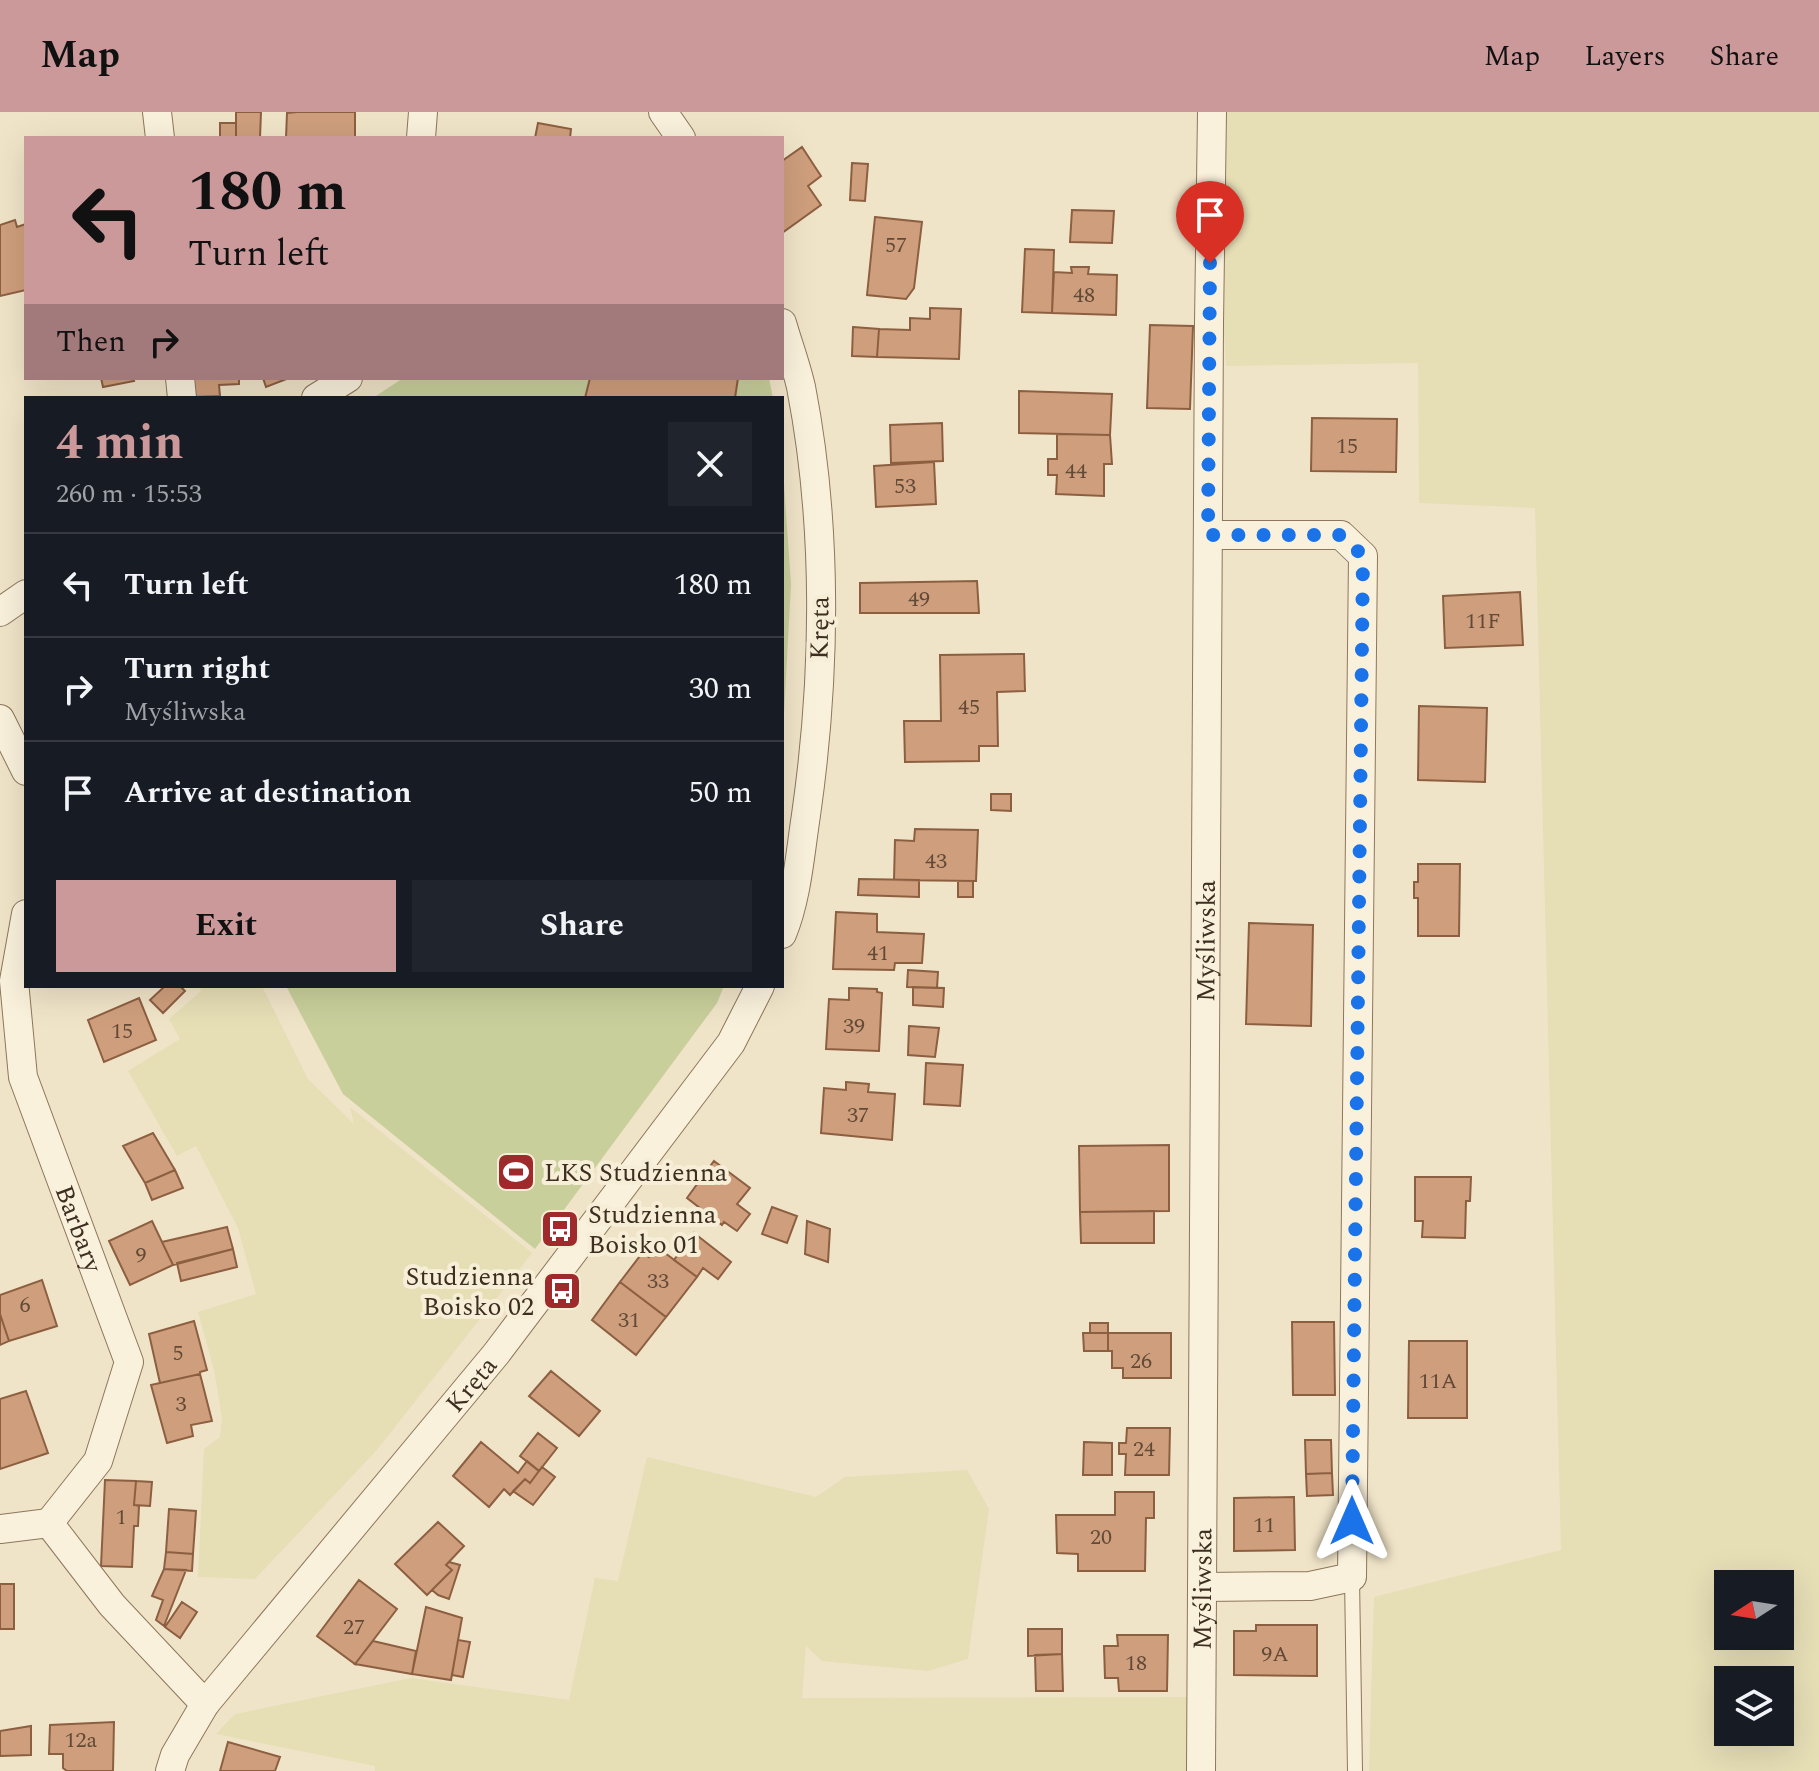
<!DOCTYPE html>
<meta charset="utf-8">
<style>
body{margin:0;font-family:Spectral,serif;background:#20242c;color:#f1f3f6;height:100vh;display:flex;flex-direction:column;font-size:30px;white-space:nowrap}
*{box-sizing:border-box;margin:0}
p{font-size:26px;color:#9ea1a6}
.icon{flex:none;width:44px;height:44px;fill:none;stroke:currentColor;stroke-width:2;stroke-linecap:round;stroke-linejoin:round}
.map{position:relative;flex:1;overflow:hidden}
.panel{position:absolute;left:24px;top:284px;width:760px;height:592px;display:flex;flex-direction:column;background:#171b24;border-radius:0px;box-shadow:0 8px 32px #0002}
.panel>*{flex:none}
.guide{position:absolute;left:24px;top:24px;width:760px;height:244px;border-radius:0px;box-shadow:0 8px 32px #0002;background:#cc999b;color:#111;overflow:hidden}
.needle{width:52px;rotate:258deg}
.fabs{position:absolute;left:1714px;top:1458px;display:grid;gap:16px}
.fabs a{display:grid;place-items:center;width:80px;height:80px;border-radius:0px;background:#171b24;box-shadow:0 8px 32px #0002;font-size:40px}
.pin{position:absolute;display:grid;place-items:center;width:68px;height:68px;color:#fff;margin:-82px -34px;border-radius:50% 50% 50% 0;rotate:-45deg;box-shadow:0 0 8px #0007}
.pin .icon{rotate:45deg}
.me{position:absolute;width:88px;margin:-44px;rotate:0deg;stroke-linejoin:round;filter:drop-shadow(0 0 6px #0008)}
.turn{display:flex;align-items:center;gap:28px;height:168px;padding:0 32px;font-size:36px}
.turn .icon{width:104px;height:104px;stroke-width:2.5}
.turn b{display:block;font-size:56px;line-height:68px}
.then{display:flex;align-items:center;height:76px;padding:0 32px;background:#0003;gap:16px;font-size:30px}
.round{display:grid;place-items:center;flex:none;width:84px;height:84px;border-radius:0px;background:#20242c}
.headline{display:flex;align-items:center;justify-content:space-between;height:136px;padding:0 32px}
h1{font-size:48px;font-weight:700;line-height:60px;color:#cc999b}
.cta{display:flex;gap:16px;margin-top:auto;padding:16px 32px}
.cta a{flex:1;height:92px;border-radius:0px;background:#cc999b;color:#111;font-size:32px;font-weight:700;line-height:92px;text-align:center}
.cta a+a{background:#20242c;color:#f1f3f6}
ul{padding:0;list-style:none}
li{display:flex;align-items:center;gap:24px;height:104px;padding:0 32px;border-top:2px solid #363941}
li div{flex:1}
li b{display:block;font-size:30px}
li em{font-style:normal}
header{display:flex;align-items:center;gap:48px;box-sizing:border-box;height:112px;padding:0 40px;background:#cc999b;color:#111}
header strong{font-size:38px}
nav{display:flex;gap:44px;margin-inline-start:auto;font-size:28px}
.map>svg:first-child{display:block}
</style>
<header>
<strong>Map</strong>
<nav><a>Map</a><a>Layers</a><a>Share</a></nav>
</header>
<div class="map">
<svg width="1819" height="1659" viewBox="0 0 1819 1659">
<rect width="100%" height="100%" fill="#f0e4c8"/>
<path fill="#e6deb5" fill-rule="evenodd" d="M1221,0H1819V1659H1369L1374,1485L1561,1438L1535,396L1419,391L1418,251L1226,254L1221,166ZM1728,1472H1780V1524H1728ZM1728,1568H1780V1620H1728Z
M199,874H262L308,967L354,1012L350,995L532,1141L376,1339L255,1467L198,1465L204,1337L220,1325L222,1306L214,1258L198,1200L256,1182L238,1116L196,1034L177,1044L128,959L180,927L169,907L201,879Z
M647,1345L816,1385L845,1365L967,1358L989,1397L968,1547L928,1559L822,1549L806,1534L802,1586L1193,1585L1192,1659H375V1654L216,1622L235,1602L411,1566L569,1588L595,1466L618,1469Z"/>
<path fill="#c9cf9b" d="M403,266H769L773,286H373Z
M782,343L791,472L782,640Z
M286,874H724L717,891L535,1137L343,982Z"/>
<path fill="#cf9f7d" stroke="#8d5f41" stroke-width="2" d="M236,0H261L260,26H236Z
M297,0H355V26H286L287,1Z
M220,11H236V26H220Z
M538,11L571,17L570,26H535Z
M802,35L821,64L808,74L821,93L782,121V49Z
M852,51L868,52L865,89L850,88Z
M1072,98L1114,99L1112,131L1070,130Z
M875,105L922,110L914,176L906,187L867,183Z
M15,108L17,115L26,112V178L0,184V113Z
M1025,137L1054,138L1052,201L1022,200Z
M1071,155H1089L1088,162L1117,163L1116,203L1052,201L1054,160L1072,161Z
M930,196L961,197L959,247L877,245L879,217L910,218V206L930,207Z
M1150,213L1193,214L1190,297L1147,296Z
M853,215L879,217L877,245L852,244Z
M101,266H133L134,269L103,275Z
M193,266H239V272L219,273L220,284L194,285Z
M263,266H289L266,275Z
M590,266H738L735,286H585Z
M1019,279L1112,282L1110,323L1019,321Z
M1312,306L1397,307L1396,360L1311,359Z
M942,311L943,349L891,351L890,313Z
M1057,322L1110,323L1112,352H1104V384L1056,382L1057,363H1048V347H1057Z
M934,350L936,392L876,395L874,354Z
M977,469L979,501H860V471Z
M1520,480L1523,533L1445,536L1443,484Z
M1024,542L1025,579L997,580L998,634H979V649L905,650L904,609H941L940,543Z
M1419,594L1487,596L1485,670L1418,668Z
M991,682H1011V699L991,698Z
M915,717L978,718L976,769L894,768L895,728L914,729Z
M1418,752H1460L1459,824H1418V786H1414V770H1418Z
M859,767L919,768V785L858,783Z
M958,769H973V785H958Z
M836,800L877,802V820L924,822L922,851H895L894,858L833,857Z
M1249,811L1313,813L1311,914L1246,912Z
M908,858L938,860L937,876L907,875Z
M165,874H180L185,879L163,901L150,888Z
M913,875L944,876L943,895L913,893Z
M849,876L877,877V880L882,881L879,939L826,937L829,887L849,888Z
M139,886L156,928L104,950L88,908Z
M909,914L939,916L935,945L908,943Z
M926,951L963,953L960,994L924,992Z
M846,970L869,972L868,980L895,982L892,1028L821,1021L824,976L846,978Z
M153,1021L175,1058L145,1071L123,1034Z
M1169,1033V1099L1080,1100L1079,1034Z
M714,1049L750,1076L737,1092L750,1102L737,1119L724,1110L722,1113L687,1086Z
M175,1058L183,1076L152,1088L145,1071Z
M1415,1065H1471L1470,1089H1466L1465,1126L1422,1125L1423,1109H1415Z
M772,1095L797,1104L787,1131L762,1122Z
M1154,1099V1131H1081L1080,1100Z
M152,1109L173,1153L130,1173L109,1129Z
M807,1109L830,1117L828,1150L805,1142Z
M227,1115L233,1137L173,1153L162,1130Z
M694,1121L731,1150L718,1167L703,1156L697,1165L674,1148Z
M657,1135L697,1165L666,1205L620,1170L643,1140L649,1145Z
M233,1137L237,1155L181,1169L177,1151Z
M42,1168L57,1214L9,1229L0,1202V1183Z
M620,1170L666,1205L636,1243L592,1208Z
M0,1202L9,1229L0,1233Z
M194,1209L207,1258L200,1260V1262L160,1271L149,1222Z
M1292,1210H1334L1335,1283H1293Z
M1090,1211H1108V1221H1090Z
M1083,1221H1108V1239H1084Z
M1108,1221H1171V1266H1123V1256H1112V1239H1108Z
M1409,1229H1467V1306H1408Z
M551,1259L600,1299L579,1324L529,1284Z
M200,1262L212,1309L191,1313L193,1324L167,1331L151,1273Z
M26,1279L48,1341L0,1357V1287Z
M1127,1316H1170L1169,1363H1125L1126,1342H1119V1331H1126Z
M538,1321L557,1336L539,1359L520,1344Z
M1305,1328H1331L1332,1361L1306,1362Z
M481,1330L518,1361L527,1349L539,1359L530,1371L525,1367L510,1383L504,1377L489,1395L453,1364Z
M1084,1330L1112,1331V1363H1083Z
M542,1355L555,1365L533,1393L513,1379L525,1367L530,1371Z
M1332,1361L1333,1383L1307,1384L1306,1362Z
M105,1368L136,1369L134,1393L139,1394L138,1414H134L132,1455L101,1454Z
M136,1369L152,1370L150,1394L134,1393Z
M1115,1380H1154V1406H1146L1145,1459H1078V1442L1057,1441L1056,1403H1115Z
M1294,1385L1295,1438L1234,1439V1386Z
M169,1397L196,1399L193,1442L166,1440Z
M438,1410L464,1434L446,1453L452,1458L427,1483L395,1452Z
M166,1440L193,1442L192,1459L164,1457Z
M449,1450L460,1453L449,1487L438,1483L432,1478L452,1458L446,1453Z
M164,1457L186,1458L164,1514L156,1508L163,1488L152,1484Z
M359,1468L397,1497L355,1552L317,1524Z
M0,1472H14V1517H0Z
M182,1490L197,1500L180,1526L165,1515Z
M426,1495L462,1506L451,1568L412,1562Z
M1256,1513H1317V1564L1234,1563V1519H1256Z
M1028,1517H1062V1542L1028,1544Z
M1117,1523H1168L1167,1579H1119L1118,1566H1105L1104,1534H1118Z
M458,1528L470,1530L463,1565L452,1563Z
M373,1529L416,1539L412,1562L355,1552Z
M1062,1542L1063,1579H1036L1035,1543Z
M114,1610L113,1659H67L63,1656V1642H49L50,1613Z
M31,1614V1643L0,1644V1619Z
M228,1630L280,1645L275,1659H220Z"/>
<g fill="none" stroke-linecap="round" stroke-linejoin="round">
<g stroke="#8d765c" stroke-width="16">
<path id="service" d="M1352,1465L1355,1659"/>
</g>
<g stroke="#8d765c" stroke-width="30">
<g id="minor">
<path d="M157,0L160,26"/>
<path d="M663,0L681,26"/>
<path d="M421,26L423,0"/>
<path d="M782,211C788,232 796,253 801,275C828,414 826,563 806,703C800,742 797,786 782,822"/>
<path d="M180,266L182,286"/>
<path d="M316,286L348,266"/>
<path d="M0,500L26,482"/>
<path d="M0,607L26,659"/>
<path id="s1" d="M26,802L14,869L23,965L129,1250L98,1349L49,1411"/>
<path d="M0,1417L49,1411L112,1493L205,1592"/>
<path d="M1202,1475L1310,1474L1352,1465L1363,444L1341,423H1208"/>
<path id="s2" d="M170,1659L175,1643L205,1592L496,1242L731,931L760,874"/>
<path id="s3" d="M1201,1659L1209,211L1212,0"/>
</g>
</g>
<use href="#service" stroke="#faf1dc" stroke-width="14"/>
<use href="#minor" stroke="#faf1dc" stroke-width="28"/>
</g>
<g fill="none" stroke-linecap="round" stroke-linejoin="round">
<path stroke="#1a73e8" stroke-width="14" stroke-dasharray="0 25.2" d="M1210,151L1208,423H1341L1363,444L1352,1409"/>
</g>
<defs>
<g id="stadium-square" transform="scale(2)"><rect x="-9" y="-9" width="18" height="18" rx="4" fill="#9e2a2b" stroke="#f7eed8"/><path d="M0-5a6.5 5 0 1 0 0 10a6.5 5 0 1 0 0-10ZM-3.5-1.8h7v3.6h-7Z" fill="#fff"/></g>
<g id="bus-square" transform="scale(2)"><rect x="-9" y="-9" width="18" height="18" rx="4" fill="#9e2a2b" stroke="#f7eed8"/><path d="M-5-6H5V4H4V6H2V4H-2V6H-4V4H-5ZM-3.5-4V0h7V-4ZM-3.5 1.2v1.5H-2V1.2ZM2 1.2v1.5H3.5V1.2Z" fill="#fff"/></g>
</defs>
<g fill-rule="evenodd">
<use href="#stadium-square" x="516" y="1060"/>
<use href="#bus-square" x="560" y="1117"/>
<use href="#bus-square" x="562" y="1179"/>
</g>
<g text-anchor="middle" stroke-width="8" stroke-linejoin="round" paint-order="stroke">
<g font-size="22" fill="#624a37">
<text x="896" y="140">57</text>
<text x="1084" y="190">48</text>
<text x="1347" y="341">15</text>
<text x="1076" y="366">44</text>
<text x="905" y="381">53</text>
<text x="919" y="494">49</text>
<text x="1483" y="516">11F</text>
<text x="969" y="602">45</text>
<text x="936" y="756">43</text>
<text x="878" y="848">41</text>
<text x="854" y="921">39</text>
<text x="122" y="926">15</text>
<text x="858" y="1010">37</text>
<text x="141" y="1150">9</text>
<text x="658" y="1176">33</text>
<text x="25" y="1200">6</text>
<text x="629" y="1215">31</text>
<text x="178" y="1248">5</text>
<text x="1141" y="1256">26</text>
<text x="1438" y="1276">11A</text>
<text x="181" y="1299">3</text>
<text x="1144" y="1344">24</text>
<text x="121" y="1412">1</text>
<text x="1264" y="1420">11</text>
<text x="1101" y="1432">20</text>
<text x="354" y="1522">27</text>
<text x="1275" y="1549">9A</text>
<text x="1136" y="1558">18</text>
<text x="81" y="1635">12a</text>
</g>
<g font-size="26" fill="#3d2e20" stroke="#f7eed8">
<text transform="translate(819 516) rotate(-89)" y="9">Kręta</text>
<text dy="9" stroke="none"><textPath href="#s3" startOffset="830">Myśliwska</textPath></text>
<text dy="9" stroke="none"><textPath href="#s1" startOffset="326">Barbary</textPath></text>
<text dy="9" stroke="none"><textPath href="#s2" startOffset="492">Kręta</textPath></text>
<text dy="9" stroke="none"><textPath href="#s3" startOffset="182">Myśliwska</textPath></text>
</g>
<g font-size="26" fill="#3d2e20" stroke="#f7eed8" text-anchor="start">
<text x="544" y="1069">LKS Studzienna</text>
<text x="588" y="1111">Studzienna<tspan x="588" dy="30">Boisko 01</tspan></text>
<text x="534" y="1173" text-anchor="end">Studzienna<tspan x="534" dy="30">Boisko 02</tspan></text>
</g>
</g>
</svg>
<div class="fabs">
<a><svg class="needle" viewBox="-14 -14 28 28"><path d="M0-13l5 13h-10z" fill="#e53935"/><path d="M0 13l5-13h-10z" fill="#9ea1a6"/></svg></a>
<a><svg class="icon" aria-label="layers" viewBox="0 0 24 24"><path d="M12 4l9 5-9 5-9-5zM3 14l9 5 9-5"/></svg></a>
</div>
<div class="pin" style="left:1210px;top:151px;background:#d93025"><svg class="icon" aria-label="arrive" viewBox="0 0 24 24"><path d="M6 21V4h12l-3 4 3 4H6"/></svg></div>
<svg class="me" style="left:1352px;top:1409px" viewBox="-20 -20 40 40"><path d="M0-17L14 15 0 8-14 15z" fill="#1a73e8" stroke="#fff" stroke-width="4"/></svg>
<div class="guide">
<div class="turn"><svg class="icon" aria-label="left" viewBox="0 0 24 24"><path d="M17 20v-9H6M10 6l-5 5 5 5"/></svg><div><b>180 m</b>Turn left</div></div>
<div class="then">Then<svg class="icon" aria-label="right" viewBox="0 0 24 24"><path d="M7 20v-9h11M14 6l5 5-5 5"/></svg></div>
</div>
<section class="panel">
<div class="headline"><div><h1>4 min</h1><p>260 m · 15:53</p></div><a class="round"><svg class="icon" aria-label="close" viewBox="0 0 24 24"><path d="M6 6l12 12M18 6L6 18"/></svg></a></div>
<ul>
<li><svg class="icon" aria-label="left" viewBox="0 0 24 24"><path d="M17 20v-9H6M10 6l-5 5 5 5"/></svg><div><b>Turn left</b></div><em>180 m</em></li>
<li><svg class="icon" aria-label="right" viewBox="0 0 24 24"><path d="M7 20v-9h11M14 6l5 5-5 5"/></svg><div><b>Turn right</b><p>Myśliwska</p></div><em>30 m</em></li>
<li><svg class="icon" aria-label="arrive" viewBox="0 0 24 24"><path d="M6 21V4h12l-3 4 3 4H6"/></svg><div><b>Arrive at destination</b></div><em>50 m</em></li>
</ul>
<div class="cta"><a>Exit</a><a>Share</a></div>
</section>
</div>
